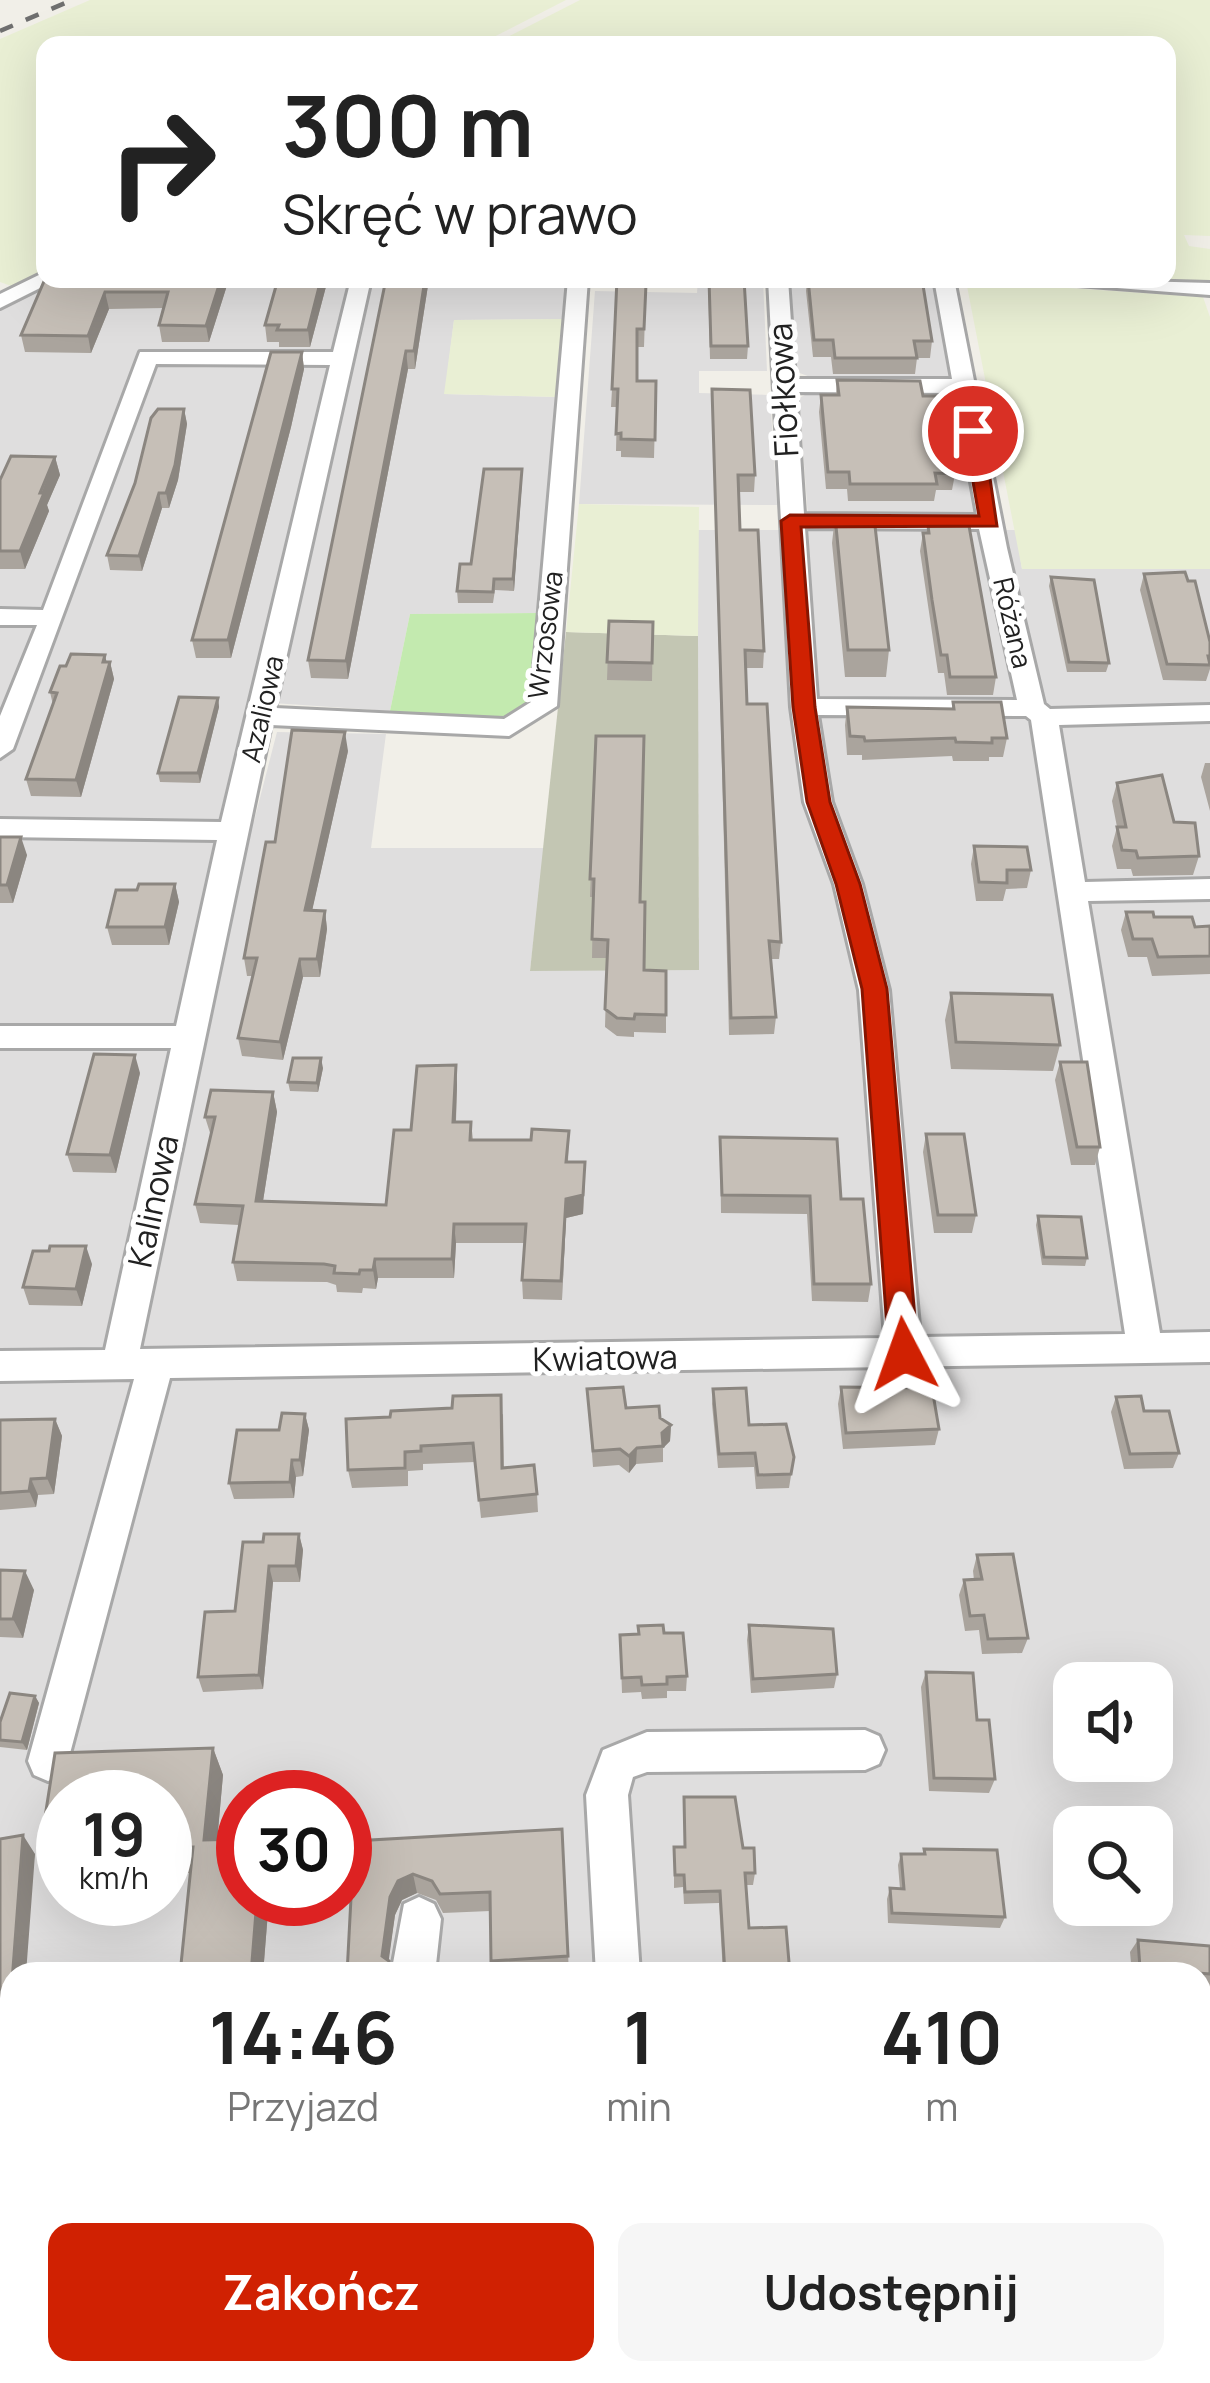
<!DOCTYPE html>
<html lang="pl">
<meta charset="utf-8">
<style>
body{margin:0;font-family:Manrope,sans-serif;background:#f6f6f6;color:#222;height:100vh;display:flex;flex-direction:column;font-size:45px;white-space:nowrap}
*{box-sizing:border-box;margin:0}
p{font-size:39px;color:#767676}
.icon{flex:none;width:66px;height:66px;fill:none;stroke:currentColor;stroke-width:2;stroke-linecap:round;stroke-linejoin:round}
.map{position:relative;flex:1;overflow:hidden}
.drawer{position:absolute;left:0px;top:1962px;width:1212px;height:423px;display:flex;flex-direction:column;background:#fff;border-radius:36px 36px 0 0;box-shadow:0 12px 48px #0002}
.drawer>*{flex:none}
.banner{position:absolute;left:36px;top:36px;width:1140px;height:252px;border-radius:24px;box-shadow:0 12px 48px #0002;background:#fff;color:#222;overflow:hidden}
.fabs{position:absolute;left:1053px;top:1662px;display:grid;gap:24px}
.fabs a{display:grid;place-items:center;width:120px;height:120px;border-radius:24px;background:#fff;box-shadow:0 12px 48px #0002;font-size:60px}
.speed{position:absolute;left:36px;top:1770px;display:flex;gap:24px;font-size:60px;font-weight:700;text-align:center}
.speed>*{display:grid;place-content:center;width:156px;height:156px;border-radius:50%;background:#fff;box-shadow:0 12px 48px #0002;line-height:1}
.speed small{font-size:30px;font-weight:400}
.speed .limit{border:18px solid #d22;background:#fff;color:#111}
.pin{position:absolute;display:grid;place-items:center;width:102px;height:102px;color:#fff;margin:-51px;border:6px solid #fff;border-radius:50%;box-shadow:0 3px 12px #0007}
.me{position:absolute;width:132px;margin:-66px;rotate:356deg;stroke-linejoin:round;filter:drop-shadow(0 0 9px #0008)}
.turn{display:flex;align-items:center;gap:42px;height:252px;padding:0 48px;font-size:54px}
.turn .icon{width:156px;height:156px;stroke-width:2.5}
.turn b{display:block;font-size:84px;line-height:102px}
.eta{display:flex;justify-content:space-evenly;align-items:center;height:204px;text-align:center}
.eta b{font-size:72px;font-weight:700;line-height:84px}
.primary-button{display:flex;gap:24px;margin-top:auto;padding:24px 48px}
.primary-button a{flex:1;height:138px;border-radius:24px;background:#d02102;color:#fff;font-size:48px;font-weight:700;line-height:138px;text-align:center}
.primary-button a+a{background:#f6f6f6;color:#222}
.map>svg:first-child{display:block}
</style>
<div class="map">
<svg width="1210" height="2383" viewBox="0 0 1210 2383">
<rect width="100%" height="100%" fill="#f1efe8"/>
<path fill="#dfdede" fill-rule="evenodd" d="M53,279H565L563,319L454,320L445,394L559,397L539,613L410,614L390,711L273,703L247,706L219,818L254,821L277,732L386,734L371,848H545L530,970H699L697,530H809L799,398L813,391L942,393L956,401L981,530H1016L1022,569H1210V2383H0V308ZM1074,1683H1152V1761H1074ZM63,1797H165V1899H63ZM243,1797H345V1899H243ZM1074,1827H1152V1905H1074ZM12,1974H1200V2373H12Z
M698,279H763L767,371H699V393L770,395L777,505L579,504L595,291L697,293Z
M790,279H936L956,376L813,378L797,372Z"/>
<path fill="#c3c6b3" d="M566,632L698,636L699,970L530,971Z"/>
<path fill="#e9efd4" d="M90,0H566L478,45H45V270L14,287L0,282V39Z
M580,0H1210V236L1184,235L1189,246L1210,249V283L1156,279H1167V45H492Z
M966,281L1203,297L1210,317V569H1022Z
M563,319L559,397L444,394L454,320Z
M579,504L699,507L698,636L566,632Z"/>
<path fill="#c3eaaf" d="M539,613C538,639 543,686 528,708C508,737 421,716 390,711L410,614Z"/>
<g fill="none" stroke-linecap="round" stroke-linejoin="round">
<g stroke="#a8a8a8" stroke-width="6">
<path id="minor" d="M45,272V279H55L52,282L0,308V294Z
M351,279H371L275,708L504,719L531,702L568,279H588L557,706L509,736L271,725L140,1349L885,1338L859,990L834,884L804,802L791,707L768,279H788L795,379H952L934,279H954L1007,548L1044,704L1050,709L1210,705V721L1059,725L1085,882L1210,879V899L1088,901L1160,1333L1210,1332V1362L170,1378L68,1761L62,1775L48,1781L34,1775L28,1761L134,1379L0,1381V1351L105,1350L171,1048H0V1026H176L217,840L0,837V819L221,822L330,365L156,364L13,749L0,758V716L37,625H0V609L43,610L140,352H333ZM796,392L955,393L977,515L804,514ZM805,528L979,529L1017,700L817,699ZM818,715L1026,716L1031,720L1125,1334L920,1337L889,990L862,884L832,802Z
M1067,279L1210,283V295L1077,285Z
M865,1730L879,1736L885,1750L879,1764L865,1770L647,1772L633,1777L628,1795L640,1974H596L586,1795L603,1750L647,1732Z
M419,1897L434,1904L441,1919L435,1974H391L404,1904Z
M1210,2272V2320L1200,2323V2275Z
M0,2312H12V2360H0Z
M1095,2373H1145L1148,2383H1098Z"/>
</g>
<use href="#minor" fill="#fff" fill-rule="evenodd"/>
<path stroke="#6f6f6f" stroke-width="4.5" stroke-dasharray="14 14" stroke-linecap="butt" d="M0,31L72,0"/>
</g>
<path fill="#aaa49d" d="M45,279H229L209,342H162L159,325L164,308L109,309L91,353L25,352L21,335Z
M328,279L310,347H279V342H267L265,325Z
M386,279H429L415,369H408L348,679L311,678L308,660Z
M708,279L748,346L747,359H710Z
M807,279L932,341L930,358H917L915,374H833L831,357H813L806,291Z
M646,284L644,347H637V381H656L654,458L621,457V451H616L617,407H611L612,389Z
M302,352L304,369L291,427L231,658H196L192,640Z
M837,380L923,396L955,474L952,490H936L934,501H848L847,489H826L819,412L821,395H836Z
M712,389L755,475L754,492H739L740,530L764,651L763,668H745L747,704L781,942L779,959H771L776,1017L774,1034L729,1035Z
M184,409L187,424L178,480L169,508H162L142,571L110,570L107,555Z
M55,457L60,475L47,505L49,511L25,569H0V480Z
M522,469L514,591L495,590L493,603H458L457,591Z
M835,516L889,650L886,677H845L832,543Z
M928,526L996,677L993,695H947L944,673H938L920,551L923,533H926Z
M1144,574L1210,642V669L1206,681L1163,680L1140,590Z
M1051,577L1109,663L1106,672H1067L1049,586Z
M609,621L653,622L652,681L607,680Z
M107,662H110L114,679L81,797L31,796L26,779L53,705L50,692Z
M218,698L219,707L200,783L160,782L158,773Z
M953,702L1007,738L1003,757H989V761H953L952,756L862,760V755H847L845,725L847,707L952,709Z
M596,736L640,902L644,970L666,971V1033L634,1032V1037L617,1036L605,1027L607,958H592L593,897H590Z
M348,751L312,910L325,911L327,929L320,977H303L283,1060L242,1056L238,1038L253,976H247L244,958L275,842Z
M1205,763H1210V811L1201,777Z
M1117,783L1174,822L1199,856L1193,875L1133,876L1131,869H1117L1112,846L1117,827L1112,801Z
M0,837L27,855L13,903H0Z
M974,846L1031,870L1027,888L1006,889L1003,901H976L971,864Z
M175,884L179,902L169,945H112L107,927L137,890Z
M1126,912L1195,927L1210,926V974L1152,976L1147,957H1128L1121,930Z
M951,993L1060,1045L1053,1071L951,1069L945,1020Z
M1060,1062L1100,1147L1095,1165H1071L1055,1080Z
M456,1065L457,1085L456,1122H471L473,1140H531L569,1131L568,1162L585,1182L583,1214L566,1218L562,1300L523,1299L522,1280L525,1243H456L454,1278H378L376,1289L363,1288L362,1293L337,1292L336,1285L327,1282L237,1281L233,1262L239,1225L200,1223L195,1204L211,1136L205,1117L273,1092L277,1112L263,1201L386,1205L411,1130Z
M323,1068L318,1092L290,1091L288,1082Z
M140,1073L116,1173L73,1172L67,1154Z
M926,1134L976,1215L972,1233H934L923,1152Z
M720,1137L841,1199L871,1284L868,1302L812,1301L807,1214L721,1213Z
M1038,1216L1087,1258L1085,1266L1042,1265L1036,1225Z
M92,1264L82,1306L29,1305L23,1287Z
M841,1387L939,1429L935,1445L843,1449L838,1404Z
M587,1389L626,1408L660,1418L671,1425L670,1441L663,1448V1462L636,1464L629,1473L619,1465L593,1467Z
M713,1389L749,1425L794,1457L789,1488L756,1489L754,1467L718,1468L712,1404Z
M1116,1397L1144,1411L1179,1453L1173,1468L1124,1469L1111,1412Z
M305,1414L309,1430L303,1476L296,1477L294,1498L234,1499L229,1483L279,1430Z
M503,1414L504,1468L537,1494L538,1512L481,1518L475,1462L423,1464V1470L408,1471V1486L352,1488L348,1470Z
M55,1419L62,1436L54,1494L38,1495L36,1507L0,1510V1420Z
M299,1534L303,1550L300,1582H273L263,1689L203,1692L198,1677L235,1611L263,1542Z
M977,1555L1028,1638L1022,1653L982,1654L979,1630L965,1631L959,1595L964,1580H974L973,1571Z
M0,1570L34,1590L23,1638L0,1637Z
M749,1625L837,1674L834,1688L751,1693L747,1640Z
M664,1633L687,1676L686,1691H667V1698L642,1699L641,1692L622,1693L620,1635Z
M926,1672L977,1720L995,1779L989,1793L929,1791L921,1687Z
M35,1696L39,1703L27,1750L0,1747V1722Z
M213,1748L223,1775L217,1840L243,1839V1899H269L263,1974H180L190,1873H165V1797H63V1842H60L45,1817L55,1753Z
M684,1797L743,1848L755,1873L753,1885H746L749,1928L790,1974H723L719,1903L684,1904L683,1887L674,1888V1847H684Z
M562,1829L569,1974H493L490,1911L443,1913L436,1900L417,1893L402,1900L395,1915L388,1961L392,1974H347L354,1841Z
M0,1839L35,1854L12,1974V2204H0Z
M924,1849L1005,1917L1000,1928L888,1923L887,1899L890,1888L900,1889L898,1865L901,1854H923Z
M1138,1940L1210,1946V1987L1200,1986V1974H1132L1130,1952Z"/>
<path fill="#8b8680" d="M221,279H229L209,342L206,326Z
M321,279H328L310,347L308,330Z
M425,279H429L415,369L414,351Z
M105,292L109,309L91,353L88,336Z
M406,351L408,369L348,679L346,661Z
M302,352L304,369L291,427L231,658L228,640Z
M184,409L187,424L178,480L169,508L166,493Z
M55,457L60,475L47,505L49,511L25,569L20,551Z
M522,469V481L514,591L513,579Z
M159,493L162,508L142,571L139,556Z
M105,655L108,668L110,662L114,679L81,797L76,780Z
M218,698L219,707L200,783L198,773Z
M345,732L348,751L308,929L305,910Z
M21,837L27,855L13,903L7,885Z
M175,884L179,902L169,945L165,927Z
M325,911L327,929L320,977L317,959Z
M300,959L303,977L283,1060L280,1042Z
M135,1055L140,1073L116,1173L110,1155Z
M321,1058L323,1068L318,1092L317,1083Z
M456,1065L457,1085L455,1141L453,1122Z
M273,1092L277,1112L260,1220L256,1201Z
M585,1162L583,1214L566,1218L562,1300L566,1199Z
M454,1224L456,1243L454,1278L452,1259Z
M86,1246L92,1264L82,1306L76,1289Z
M375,1259L378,1278L376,1289L373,1270Z
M305,1414L309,1430L303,1476L300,1460Z
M55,1419L62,1436L54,1494L47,1478Z
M671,1425L670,1441L663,1448L662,1433Z
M637,1448L636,1464L629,1473V1456Z
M292,1460L296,1477L294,1498L290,1482Z
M31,1479L38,1495L36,1507L29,1491Z
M299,1534L303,1550L300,1582L296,1566Z
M269,1566L273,1582L263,1689L259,1675Z
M25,1571L34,1590L23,1638L13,1619Z
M35,1696L39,1703L27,1750L22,1742Z
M213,1748L223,1775L215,1865L204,1840Z
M23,1835L35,1854L26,1974H12Z
M413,1874L417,1893L402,1900L395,1915L387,1973L382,1956L390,1897L398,1881Z
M257,1899H269L263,1974H251Z"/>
<path fill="#c6bfb7" stroke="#8b8680" stroke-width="3" d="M45,279H221L206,326L159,325L168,292H105L88,336L21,335Z
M278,279H321L308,330H277L279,325H265Z
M386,279H425L414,351H406L346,661L308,660Z
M617,279L646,284L644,329H637V381H656L655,440L621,439V433L616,434L618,389H612Z
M709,279H744L748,346H711Z
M808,279H922L932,341H914L917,358H835L833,340H814Z
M271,352H302L228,640H192Z
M837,380L920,381L923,396H942L955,474L935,473L937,484H850L849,472H828L821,395H839Z
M712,389L750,390L755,475H738L740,530H758L764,651L745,650L747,704H767L781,942L769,941L776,1017L731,1018Z
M158,409H184L175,465L166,493H159L139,556L107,555L135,483L151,418Z
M11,456L55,457L40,493H44L20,551H0V480Z
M484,469H522L513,579H494L493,592L457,591L460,564H471Z
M835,516L874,517L889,650H848Z
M928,526H969L996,677H950L947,655H941L932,600L923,533H929Z
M1185,572L1188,581H1195L1210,642V656H1208L1210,665L1167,664L1144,574Z
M1051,577L1094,580L1109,663L1069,662Z
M609,621L653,622L652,663L607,662Z
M71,654L105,655L103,662H110L76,780L26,779L57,693L50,692L60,666H66Z
M179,697L218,698L198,773H158Z
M953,702H1001L1007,738H992V743L956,742L955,738L865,741L864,737L850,736L847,707L954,709Z
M292,730L345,732L305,910L325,911L317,959H300L280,1042L238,1038L257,958H244L266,842H275Z
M596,736H644L640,902H645L644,970L666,971V1015L635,1014L634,1019L617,1018L605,1009L608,940L592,939L594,879H590Z
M1162,775L1174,822L1195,823L1199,856L1138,858L1136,851L1122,850L1117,827H1126L1117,783Z
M0,837H21L7,885H0Z
M974,846L1027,847L1031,870H1007V883L979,882Z
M139,884H175L165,927H107L116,890H137Z
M1126,912H1153L1154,917H1192L1195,927L1210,926V956L1158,957L1152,939H1133Z
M951,993L1052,995L1060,1045L956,1042Z
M94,1054L135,1055L110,1155L67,1154Z
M293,1058H321L317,1083L288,1082Z
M1060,1062H1087L1100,1147H1077Z
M456,1065L453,1122H471L470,1140H531L532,1129L569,1131L566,1162H585L583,1195L566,1199L561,1281L522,1280L526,1224H454L452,1259H375L373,1270H360L359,1274L334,1273L335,1266L324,1264L233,1262L243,1206L195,1204L215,1117H205L211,1090L273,1092L256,1201L386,1205L394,1130H411L417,1066Z
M926,1134H964L976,1215H938Z
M720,1137L837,1139L841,1199H863L871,1284H814L810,1196L722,1195Z
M1038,1216L1081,1217L1087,1258L1044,1257Z
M50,1246H86L76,1289L23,1287L33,1251H49Z
M623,1387L626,1408L659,1406L660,1418L671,1425L662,1433L663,1446L637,1448L629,1456L620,1449L593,1451L587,1389Z
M841,1387L932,1388L939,1429L846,1433Z
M746,1388L749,1425L786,1424L794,1457L791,1474L758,1475L755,1453L719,1454L713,1389Z
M501,1395L502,1468L534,1465L537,1494L479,1500L473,1443L421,1446V1451L405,1452V1468L348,1470L346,1419L390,1417L391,1411L452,1408L453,1396Z
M1141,1396L1144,1411H1169L1179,1453L1130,1454L1116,1397Z
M282,1413L305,1414L300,1460H292L290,1482L229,1483L237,1430H279Z
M55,1419L47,1478L31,1479L29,1491L0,1493V1420Z
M264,1534H299L296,1566H269L259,1675L198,1677L205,1612L235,1611L243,1542H263Z
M1013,1554L1028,1638L988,1639L984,1615L970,1616L964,1580L982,1579L977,1555Z
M0,1570L25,1571L13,1619H0Z
M663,1625L664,1633H683L687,1676L667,1677V1684L642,1685L641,1677L622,1678L620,1635L639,1634L638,1626Z
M749,1625L833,1629L837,1674L753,1679Z
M926,1672L973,1673L977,1720H989L995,1779L934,1778Z
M10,1693L35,1696L22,1742L0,1740V1722Z
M213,1748L204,1840L243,1839V1899H257L251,1974H180L193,1847L165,1848V1797H63V1816L45,1817L55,1753Z
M684,1797H735L743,1848H754L755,1873H745L749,1928L786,1927L790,1974H725L720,1891L685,1892L684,1875H675L674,1847H685Z
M562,1829L568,1956L491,1961L490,1892L440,1894L432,1881L413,1874L398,1881L390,1897L382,1956L389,1961L388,1974H347L354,1841Z
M23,1835L11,1995L12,2190L0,2191V1839Z
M924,1849L997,1850L1005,1917L892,1913L890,1888L904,1889L901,1854H925Z
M1138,1940L1210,1946V1974L1140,1968Z"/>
<path fill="#d02102" stroke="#871501" stroke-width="3" d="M973,426L983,431L997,526L801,527L815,707L830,802L860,884L887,989L918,1354L914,1363H893L889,1354L862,989L836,884L807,802L793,707L781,521L790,515L979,516L964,431Z"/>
<g text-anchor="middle" stroke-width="10" stroke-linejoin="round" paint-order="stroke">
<g font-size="27" fill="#212121" stroke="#fff">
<text transform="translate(1012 623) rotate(77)" y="9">Różana</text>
<text transform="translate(546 635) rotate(-83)" y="9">Wrzosowa</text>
<text transform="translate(263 709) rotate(-77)" y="9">Azaliowa</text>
</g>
<g font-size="33" fill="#212121" stroke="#fff">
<text transform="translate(783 390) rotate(-93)" y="12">Fiołkowa</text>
<text transform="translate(153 1201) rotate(-78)" y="12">Kalinowa</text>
<text transform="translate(605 1358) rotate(-1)" y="12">Kwiatowa</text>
</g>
</g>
</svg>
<div class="fabs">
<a><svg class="icon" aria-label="sound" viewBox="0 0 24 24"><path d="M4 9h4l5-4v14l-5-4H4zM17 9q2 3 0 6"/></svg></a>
<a><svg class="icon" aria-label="search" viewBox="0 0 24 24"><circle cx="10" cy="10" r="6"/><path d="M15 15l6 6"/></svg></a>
</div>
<div class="speed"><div>19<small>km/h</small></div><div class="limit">30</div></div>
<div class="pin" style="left:973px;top:431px;background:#d93025"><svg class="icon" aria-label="arrive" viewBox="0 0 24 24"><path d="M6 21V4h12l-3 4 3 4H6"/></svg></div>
<svg class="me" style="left:904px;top:1354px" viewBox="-20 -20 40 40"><path d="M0-17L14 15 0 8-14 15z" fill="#d02102" stroke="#fff" stroke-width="4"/></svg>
<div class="banner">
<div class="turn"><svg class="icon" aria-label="right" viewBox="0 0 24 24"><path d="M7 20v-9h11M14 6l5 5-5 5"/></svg><div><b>300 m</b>Skręć w prawo</div></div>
</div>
<section class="drawer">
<div class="eta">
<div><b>14:46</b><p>Przyjazd</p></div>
<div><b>1</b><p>min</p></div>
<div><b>410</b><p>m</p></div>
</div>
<div class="primary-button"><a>Zakończ</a><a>Udostępnij</a></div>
</section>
</div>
